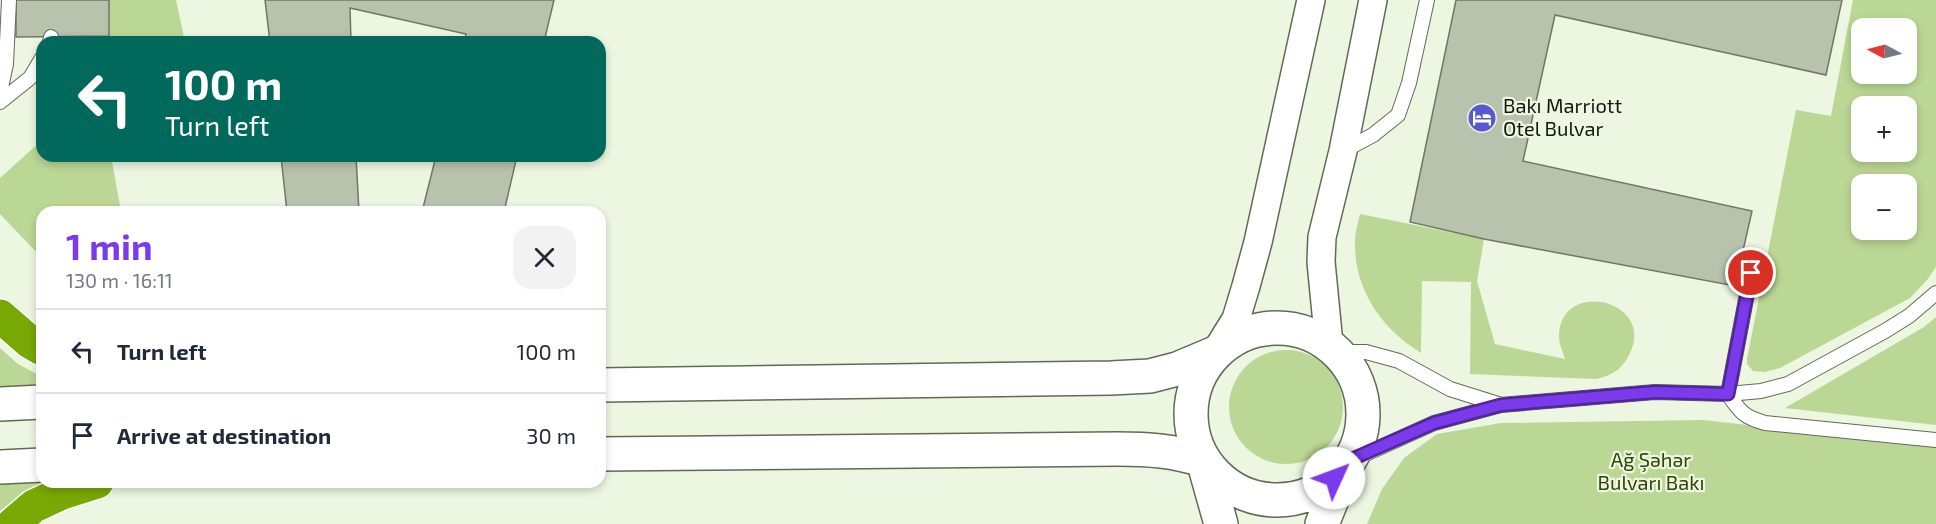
<!DOCTYPE html>
<meta charset="utf-8">
<style>
body{margin:0;font-family:"Exo 2",sans-serif;background:#f2f2f3;color:#1f2937;height:100vh;display:flex;flex-direction:column;font-size:22px;white-space:nowrap}
*{box-sizing:border-box;margin:0}
p{font-size:20px;color:#747a83}
.icon{flex:none;width:33px;height:33px;fill:none;stroke:currentColor;stroke-width:2;stroke-linecap:round;stroke-linejoin:round}
.map{position:relative;flex:1;overflow:hidden}
.panel{position:absolute;left:36px;top:206px;width:570px;height:282px;display:flex;flex-direction:column;background:#fff;border-radius:18px;box-shadow:0 3px 9px #0003}
.panel>*{flex:none}
.top-card{position:absolute;left:36px;top:36px;width:570px;height:126px;border-radius:18px;box-shadow:0 3px 9px #0003;background:#00695c;color:#fff;overflow:hidden}
.needle{width:39px;rotate:277deg}
.controls{position:absolute;left:1851px;top:18px;display:grid;gap:12px}
.controls a{display:grid;place-items:center;width:66px;height:66px;border-radius:12px;background:#fff;box-shadow:0 3px 9px #0003;font-size:30px}
.pin{position:absolute;display:grid;place-items:center;width:51px;height:51px;color:#fff;margin:-26px;border:3px solid #fff;border-radius:50%;box-shadow:0 2px 6px #0007}
.me{position:absolute;width:66px;margin:-33px;rotate:47deg;stroke-linejoin:round;filter:drop-shadow(0 0 4px #0008)}
.turn{display:flex;align-items:center;gap:21px;height:126px;padding:0 30px;font-size:27px}
.turn .icon{width:78px;height:78px;stroke-width:2.5}
.turn b{display:block;font-size:42px;line-height:51px}
.round{display:grid;place-items:center;flex:none;width:63px;height:63px;border-radius:18px;background:#f2f2f3}
.summary{display:flex;align-items:center;justify-content:space-between;height:102px;padding:0 30px}
h1{font-size:36px;font-weight:700;line-height:45px;color:#7c3aed}
ul{padding:0;list-style:none}
li{display:flex;align-items:center;gap:18px;height:84px;padding:0 30px;border-top:2px solid #e0e1e3}
li div{flex:1}
li b{display:block;font-size:22px}
li em{font-style:normal}
.map>svg:first-child{display:block}
</style>
<div class="map">
<svg width="1936" height="524" viewBox="0 0 1936 524">
<rect width="100%" height="100%" fill="#ecf6e0"/>
<path fill="#bbd795" fill-rule="evenodd" d="M109,0H176L185,42H109Z
M1853,0H1936V267L1927,280L1910,298L1780,368L1765,372L1753,371L1747,364V359L1796,110L1831,116ZM1906,28V74H1862V28ZM1862,106H1906V152H1862ZM1906,184V230H1862V184Z
M42,140V156H111L121,211L42,212L41,257L0,214V178Z
M1360,214L1484,239L1477,281L1495,344L1565,359C1563,352 1559,344 1559,337C1559,277 1658,300 1629,355C1621,370 1614,374 1597,379L1470,374L1471,282L1422,281L1421,353C1381,328 1354,290 1355,241C1355,232 1358,223 1360,214Z
M1936,317V425L1785,408L1924,327Z
M0,348L18,364L42,377V387L0,390Z
M1229 407a57 57 0 1 1 114 0a57 57 0 1 1-114 0Z
M1703,420L1936,446V524H1367L1382,489L1404,458L1437,434L1501,423Z
M0,482H52L22,497L0,514Z"/>
<path fill="#b8c2ac" stroke="#6f7865" stroke-width="1.5" d="M16,0H109V36L16,37Z
M265,0H554L544,42H464L466,34L350,8L351,42H270Z
M1456,0H1842L1826,75L1555,15L1523,161L1752,211L1735,286L1484,239L1410,222Z
M281,156H356L359,212H287Z
M436,156H517L504,212H422Z"/>
<g fill="none" stroke-linecap="round" stroke-linejoin="round">
<g stroke="#626a57" stroke-width="16">
<path id="lane" d="M50,42L51,37
M0,92L6,64L9,0
M0,102L30,78L42,58
M1343,151L1373,135L1398,115L1409,83L1427,0
M1751,273L1728,394C1740,412 1744,417 1765,423L1936,440
M1339,352H1366L1399,361L1450,389L1501,405
M1350,461L1434,423L1501,405L1655,392L1728,394L1761,391L1788,384L1885,331L1909,316L1936,293"/>
</g>
<g stroke="#626a57" stroke-width="30">
<path id="street" d="M1329,344L1321,262L1322,237L1343,151L1373,0
M1215,353L1236,319L1246,286L1258,242L1311,0"/>
</g>
<g stroke="#626a57" stroke-width="36">
<path id="secondary" d="M1191 414a86 86 0 1 1 172 0a86 86 0 1 1-172 0Z
M600,385L1111,378L1150,376L1177,369L1215,353
M0,404L42,402
M600,454L1118,449C1150,449 1173,451 1203,460L1221,524
M0,467L42,465
M1322,524L1344,470"/>
</g>
<g stroke="#fff" stroke-width="36">
<path id="highway" d="M0,316L30,342L42,349
M13,524L34,506L62,493L97,482"/>
</g>
<use href="#lane" stroke="#fff" stroke-width="14"/>
<use href="#street" stroke="#fff" stroke-width="27"/>
<use href="#secondary" stroke="#fff" stroke-width="33"/>
<use href="#highway" stroke="#78a804" stroke-width="33"/>
</g>
<g fill="none" stroke-linecap="round" stroke-linejoin="round">
<g stroke="#51269a" stroke-width="15">
<path id="route" d="M1334,478L1344,469L1350,460L1434,423L1501,405L1655,392L1728,394L1751,273"/>
</g>
<use href="#route" stroke="#7c3aed" stroke-width="10"/>
</g>
<defs>
<g id="hotel-disc" transform="scale(1.5)"><circle r="9.5" fill="#5659d1" stroke="#ecf6e0"/><path d="M-6-4.5h1.5V1H6V5H4.5V3h-9V5H-6ZM-4 0a1.8 1.8 0 1 1 3.6 0ZM.5 0V-2.5h3Q6-2.5 6 0Z" fill="#fff"/></g>
</defs>
<g fill-rule="evenodd">
<use href="#hotel-disc" x="1482" y="118"/>
</g>
<g text-anchor="middle" stroke-width="4.5" stroke-linejoin="round" paint-order="stroke">
<g font-size="20" fill="#141710" stroke="#ecf6e0" text-anchor="start">
<text x="1503" y="113">Bakı Marriott<tspan x="1503" dy="23">Otel Bulvar</tspan></text>
</g>
<g font-size="20" fill="#2f4406" stroke="#ecf6e0">
<text x="1651" y="467">Ağ Şəhər<tspan x="1651" dy="23">Bulvarı Bakı</tspan></text>
</g>
</g>
</svg>
<div class="controls">
<a><svg class="needle" viewBox="-14 -14 28 28"><path d="M0-13l5 13h-10z" fill="#e53935"/><path d="M0 13l5-13h-10z" fill="#747a83"/></svg></a>
<a>+</a>
<a>−</a>
</div>
<div class="pin" style="left:1751px;top:273px;background:#d93025"><svg class="icon" aria-label="arrive" viewBox="0 0 24 24"><path d="M6 21V4h12l-3 4 3 4H6"/></svg></div>
<svg class="me" style="left:1334px;top:478px" viewBox="-20 -20 40 40"><circle r="19" fill="#fff"/><path d="M0-13L10 11 0 6-10 11z" fill="#7c3aed"/></svg>
<div class="top-card">
<div class="turn"><svg class="icon" aria-label="left" viewBox="0 0 24 24"><path d="M17 20v-9H6M10 6l-5 5 5 5"/></svg><div><b>100 m</b>Turn left</div></div>
</div>
<section class="panel">
<div class="summary"><div><h1>1 min</h1><p>130 m · 16:11</p></div><a class="round"><svg class="icon" aria-label="close" viewBox="0 0 24 24"><path d="M6 6l12 12M18 6L6 18"/></svg></a></div>
<ul>
<li><svg class="icon" aria-label="left" viewBox="0 0 24 24"><path d="M17 20v-9H6M10 6l-5 5 5 5"/></svg><div><b>Turn left</b></div><em>100 m</em></li>
<li><svg class="icon" aria-label="arrive" viewBox="0 0 24 24"><path d="M6 21V4h12l-3 4 3 4H6"/></svg><div><b>Arrive at destination</b></div><em>30 m</em></li>
</ul>
</section>
</div>
